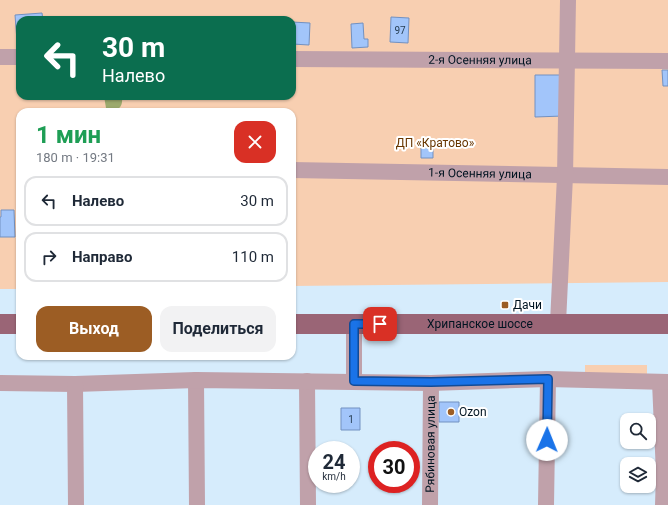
<!DOCTYPE html>
<html lang="ru">
<meta charset="utf-8">
<style>
body{margin:0;font-family:Roboto,sans-serif;background:#f2f2f3;color:#1f2937;height:100vh;display:flex;flex-direction:column;font-size:15px;white-space:nowrap}
*{box-sizing:border-box;margin:0}
p{font-size:13px;color:#747a83}
.icon{flex:none;width:22px;height:22px;fill:none;stroke:currentColor;stroke-width:2;stroke-linecap:round;stroke-linejoin:round}
.map{position:relative;flex:1;overflow:hidden}
.side{position:absolute;left:16px;top:108px;width:280px;height:252px;display:flex;flex-direction:column;background:#fff;border-radius:12px;box-shadow:0 1px 3px #0004}
.side>*{flex:none}
.top-card{position:absolute;left:16px;top:16px;width:280px;height:84px;border-radius:12px;box-shadow:0 1px 3px #0004;background:#0b6e4f;color:#fff;overflow:hidden}
.controls{position:absolute;left:620px;top:413px;display:grid;gap:8px}
.controls a{display:grid;place-items:center;width:36px;height:36px;border-radius:8px;background:#fff;box-shadow:0 1px 3px #0004;font-size:20px}
.speed{position:absolute;left:308px;top:441px;display:flex;gap:8px;font-size:20px;font-weight:700;text-align:center}
.speed>*{display:grid;place-content:center;width:52px;height:52px;border-radius:50%;background:#fff;box-shadow:0 1px 3px #0004;line-height:1}
.speed small{font-size:10px;font-weight:400}
.speed .limit{border:6px solid #d22;background:#fff;color:#111}
.pin{position:absolute;display:grid;place-items:center;width:34px;height:34px;color:#fff;margin:-17px;border-radius:8px;box-shadow:0 2px 6px #0006}
.me{position:absolute;width:44px;margin:-22px;rotate:1deg;stroke-linejoin:round;filter:drop-shadow(0 0 3px #0008)}
.turn{display:flex;align-items:center;gap:14px;height:84px;padding:0 20px;font-size:18px}
.turn .icon{width:52px;height:52px;stroke-width:2.5}
.turn b{display:block;font-size:28px;line-height:34px}
.round{display:grid;place-items:center;flex:none;width:42px;height:42px;border-radius:12px;background:#f2f2f3}
.summary{display:flex;align-items:center;justify-content:space-between;height:68px;padding:0 20px}
h1{font-size:24px;font-weight:700;line-height:30px;color:#1e9e55}
.action{display:flex;gap:8px;margin-top:auto;padding:8px 20px}
.action a{flex:1;height:46px;border-radius:12px;background:#9c5d24;color:#fff;font-size:16px;font-weight:700;line-height:46px;text-align:center}
.action a+a{background:#f2f2f3;color:#1f2937}
ul{padding:0;list-style:none}
li{display:flex;align-items:center;gap:12px;height:50px;margin:0 8px 6px;padding:0 12px;border:2px solid #e0e1e3;border-radius:12px}
li div{flex:1}
li b{display:block;font-size:15px}
li em{font-style:normal}
.map>svg:first-child{display:block}
</style>
<div class="map">
<svg width="668" height="505" viewBox="0 0 668 505">
<rect width="100%" height="100%" fill="#d6ecfc"/>
<path fill="#f8cfb1" fill-rule="evenodd" d="M0,0H668V282L292,286V112H20V289H0ZM20,20H292V96H20Z
M585,365H647V376H585Z"/>
<path fill="#9ca96c" d="M104,96H122C123,106 120,110 110,112L106,108Z"/>
<path fill="#a2c5fa" stroke="#7291c1" d="M42,13L43,20H20V40L17,41L15,15Z
M391,17L409,18L408,43L390,42Z
M292,22L310,23L309,45L292,44Z
M363,23L364,39H368V47L352,48L351,24Z
M662,70H668V86H663Z
M535,75H562L563,116L535,117Z
M421,142H433V158H421Z
M1,210H14L15,237H0V217H1Z
M439,402H459V422H439Z
M341,408H360V430H341Z"/>
<g fill="none" stroke-linecap="round" stroke-linejoin="round">
<g stroke="#c0a1aa" stroke-width="16">
<path d="M0,57H20"/>
<path id="s1" d="M292,59L668,61"/>
<path id="s2" d="M292,170L668,177"/>
<path d="M558,323L565,176L568,0"/>
<path d="M354,324V381"/>
<path d="M196,380L197,505"/>
<path d="M307,381L308,505"/>
<path d="M660,382L664,474L663,505"/>
<path d="M0,383L75,384L196,380L431,383L548,379L668,382"/>
<path d="M75,384L76,505"/>
<path id="s3" d="M430,505L431,383"/>
<path d="M546,505L548,379"/>
</g>
<g stroke="#9a6576" stroke-width="20">
<path d="M0,324H20"/>
<path id="s4" d="M292,324H668"/>
</g>
</g>
<g fill="none" stroke-linecap="round" stroke-linejoin="round">
<g stroke="#114b97" stroke-width="10">
<path id="route" d="M380,324H354V381L431,382L548,379L547,440"/>
</g>
<use href="#route" stroke="#1a73e8" stroke-width="7"/>
</g>
<g fill="#9c5d24" stroke="#fff" stroke-width="1.5">
<rect x="501" y="301" width="8" height="8" rx="2"/>
<circle cx="451" cy="412" r="4"/>
</g>
<g text-anchor="middle" stroke-width="4" stroke-linejoin="round" paint-order="stroke">
<g font-size="10" fill="#284057">
<text x="400" y="34">97</text>
<text x="351" y="423">1</text>
</g>
<g font-size="12" fill="#001421" stroke="#fff">
<text dy="4" stroke="none"><textPath href="#s1" startOffset="188">2-я Осенняя улица</textPath></text>
<text dy="4" stroke="none"><textPath href="#s2" startOffset="188">1-я Осенняя улица</textPath></text>
<text dy="4" stroke="none"><textPath href="#s4" startOffset="188">Хрипанское шоссе</textPath></text>
<text dy="4" stroke="none"><textPath href="#s3" startOffset="61">Рябиновая улица</textPath></text>
</g>
<g font-size="12" fill="#673601" stroke="#fff">
<text x="435" y="147">ДП «Кратово»</text>
</g>
<g font-size="12" fill="#001421" stroke="#fff" text-anchor="start">
<text x="513" y="309">Дачи</text>
<text x="459" y="416">Ozon</text>
</g>
</g>
</svg>
<div class="controls">
<a><svg class="icon" aria-label="search" viewBox="0 0 24 24"><circle cx="10" cy="10" r="6"/><path d="M15 15l6 6"/></svg></a>
<a><svg class="icon" aria-label="layers" viewBox="0 0 24 24"><path d="M12 4l9 5-9 5-9-5zM3 14l9 5 9-5"/></svg></a>
</div>
<div class="speed"><div>24<small>km/h</small></div><div class="limit">30</div></div>
<div class="pin" style="left:380px;top:324px;background:#d93025"><svg class="icon" aria-label="arrive" viewBox="0 0 24 24"><path d="M6 21V4h12l-3 4 3 4H6"/></svg></div>
<svg class="me" style="left:547px;top:440px" viewBox="-20 -20 40 40"><circle r="19" fill="#fff"/><path d="M0-13L10 11 0 6-10 11z" fill="#1a73e8"/></svg>
<div class="top-card">
<div class="turn"><svg class="icon" aria-label="left" viewBox="0 0 24 24"><path d="M17 20v-9H6M10 6l-5 5 5 5"/></svg><div><b>30 m</b>Налево</div></div>
</div>
<section class="side">
<div class="summary"><div><h1>1 мин</h1><p>180 m · 19:31</p></div><a class="round" style="background:#d93025;color:#fff"><svg class="icon" aria-label="close" viewBox="0 0 24 24"><path d="M6 6l12 12M18 6L6 18"/></svg></a></div>
<ul>
<li><svg class="icon" aria-label="left" viewBox="0 0 24 24"><path d="M17 20v-9H6M10 6l-5 5 5 5"/></svg><div><b>Налево</b></div><em>30 m</em></li>
<li><svg class="icon" aria-label="right" viewBox="0 0 24 24"><path d="M7 20v-9h11M14 6l5 5-5 5"/></svg><div><b>Направо</b></div><em>110 m</em></li>
</ul>
<div class="action"><a>Выход</a><a>Поделиться</a></div>
</section>
</div>
